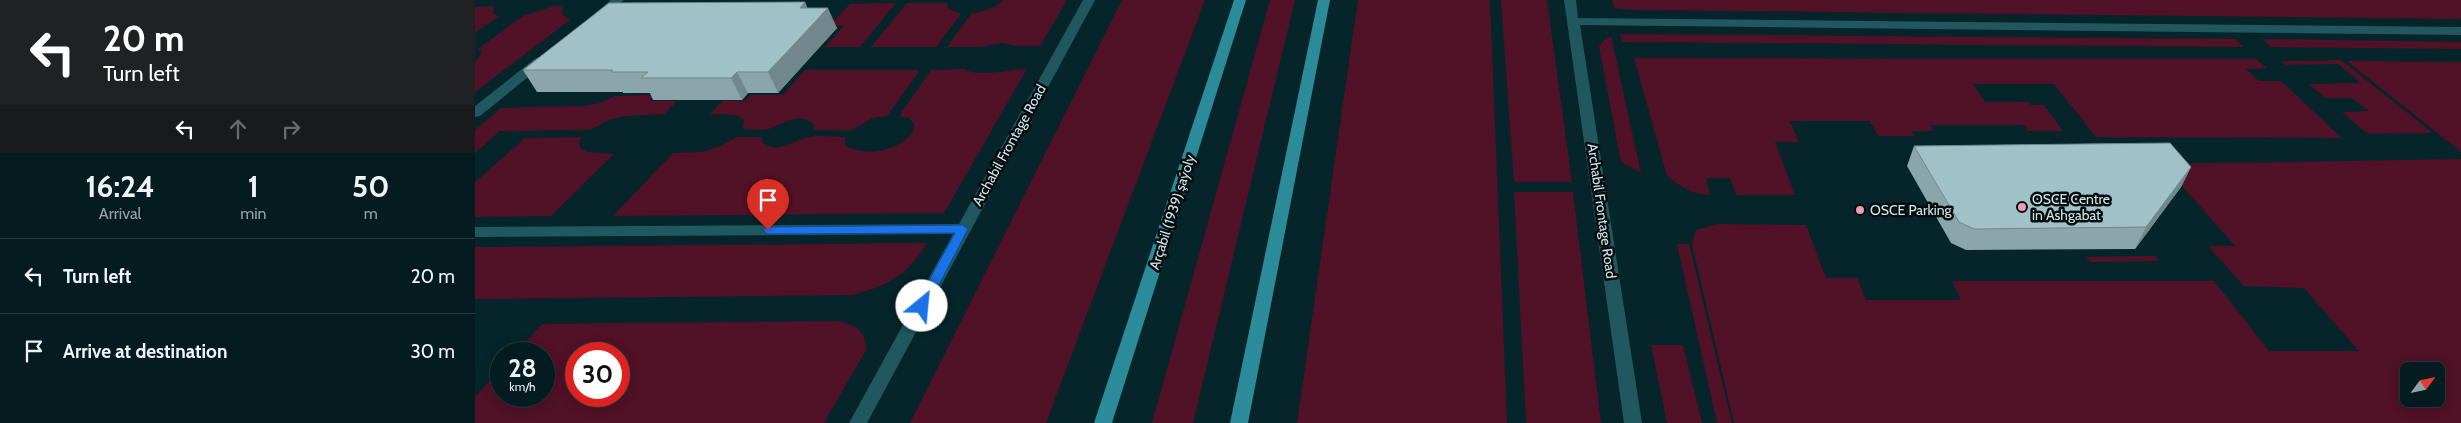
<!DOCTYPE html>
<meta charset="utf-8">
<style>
body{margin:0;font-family:Cabin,sans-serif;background:#12292d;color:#f1f3f6;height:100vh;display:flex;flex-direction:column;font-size:19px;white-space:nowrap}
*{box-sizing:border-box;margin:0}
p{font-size:16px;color:#97a1a5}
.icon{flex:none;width:28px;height:28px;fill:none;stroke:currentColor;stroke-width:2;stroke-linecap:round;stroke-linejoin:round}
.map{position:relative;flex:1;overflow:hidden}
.sheet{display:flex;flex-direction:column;background:#041c20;width:475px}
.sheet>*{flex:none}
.banner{background:#202124;color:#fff;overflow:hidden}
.needle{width:32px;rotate:57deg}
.tools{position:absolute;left:1925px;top:362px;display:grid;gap:10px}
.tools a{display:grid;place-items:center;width:45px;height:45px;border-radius:8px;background:#041c20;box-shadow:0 2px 12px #0003,0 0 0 1px #253a3e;font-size:25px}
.speed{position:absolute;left:15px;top:342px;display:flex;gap:10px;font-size:25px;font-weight:700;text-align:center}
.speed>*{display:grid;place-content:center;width:65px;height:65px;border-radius:50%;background:#041c20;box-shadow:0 2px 12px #0003,0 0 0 1px #253a3e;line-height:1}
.speed small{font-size:12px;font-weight:400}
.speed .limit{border:8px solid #d22;background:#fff;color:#111}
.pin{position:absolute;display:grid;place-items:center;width:42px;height:42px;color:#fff;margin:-51px -21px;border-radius:50% 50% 50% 0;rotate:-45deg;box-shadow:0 0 5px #0007}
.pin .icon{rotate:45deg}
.me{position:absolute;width:55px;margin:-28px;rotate:28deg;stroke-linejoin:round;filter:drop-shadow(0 0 4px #0008)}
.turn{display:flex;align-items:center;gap:18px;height:105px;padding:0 20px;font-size:22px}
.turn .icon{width:65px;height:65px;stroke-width:2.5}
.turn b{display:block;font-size:35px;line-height:42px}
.lanes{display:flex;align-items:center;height:48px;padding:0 20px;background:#0003;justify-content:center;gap:25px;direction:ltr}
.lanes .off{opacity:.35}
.eta{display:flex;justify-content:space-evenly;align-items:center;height:85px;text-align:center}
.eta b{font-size:30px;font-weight:700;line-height:35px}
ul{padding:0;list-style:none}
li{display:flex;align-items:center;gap:15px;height:75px;padding:0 20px;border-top:1px solid #253a3e}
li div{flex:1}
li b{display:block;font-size:19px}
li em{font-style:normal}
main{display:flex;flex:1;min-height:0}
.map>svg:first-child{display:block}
</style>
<main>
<section class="sheet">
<div class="banner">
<div class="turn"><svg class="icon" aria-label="left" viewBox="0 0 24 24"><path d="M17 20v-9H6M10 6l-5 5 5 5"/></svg><div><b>20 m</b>Turn left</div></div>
<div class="lanes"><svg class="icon" aria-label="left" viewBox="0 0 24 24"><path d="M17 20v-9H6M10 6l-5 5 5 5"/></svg><svg class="icon off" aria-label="ahead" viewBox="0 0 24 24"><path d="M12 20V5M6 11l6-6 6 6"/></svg><svg class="icon off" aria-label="right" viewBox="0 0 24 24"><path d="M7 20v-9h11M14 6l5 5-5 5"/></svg></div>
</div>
<div class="eta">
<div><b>16:24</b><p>Arrival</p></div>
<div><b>1</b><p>min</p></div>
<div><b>50</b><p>m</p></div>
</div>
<ul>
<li><svg class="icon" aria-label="left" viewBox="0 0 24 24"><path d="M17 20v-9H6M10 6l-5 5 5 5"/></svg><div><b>Turn left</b></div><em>20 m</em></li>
<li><svg class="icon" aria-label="arrive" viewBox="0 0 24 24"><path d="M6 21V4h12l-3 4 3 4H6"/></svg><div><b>Arrive at destination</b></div><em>30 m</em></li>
</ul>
</section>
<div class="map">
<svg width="1986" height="423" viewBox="0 0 1986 423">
<rect width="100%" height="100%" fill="#05252a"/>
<path fill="#511127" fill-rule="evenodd" d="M528,0H592L565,46H542L527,43L506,47H472L496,14L518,8Z
M647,0H730L571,423H435Z
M795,0H820L718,423H677Z
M883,0H1015L1032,423H822Z
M1026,0H1072L1097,182H1039Z
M1137,0H1986V19L1161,10L1139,8Z
M421,3L385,47H350L369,26L355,25L375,4Z
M432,3H472L473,8L486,14L461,47H396Z
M19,6L18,14L24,16L0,33V7Z
M79,6H89L86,13L95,20L0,92V62L7,52L3,49L48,16Z
M1145,34L1760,39L1769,47L1147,42Z
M1136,36L1166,173L1146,162L1124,47L1129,40Z
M1787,39L1986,42V49L1796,47Z
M1159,58L1781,59L1792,68L1771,69L1784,81H1806L1867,138L1621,137L1579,84H1498L1510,102H1553L1556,105H1569L1588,131H1553L1549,125H1456L1458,131H1436L1439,136H1403L1395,121H1315L1324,142H1300L1320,195H1261L1255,178H1231L1235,195C1218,195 1205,186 1192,176Z
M1866,60L1958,133L1893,134L1867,112L1894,111L1877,98H1850L1834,84L1886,83L1863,64L1811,65L1806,61Z
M1872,61L1986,62V152Z
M489,69C506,78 533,69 552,69L469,213L138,216L198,153L227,152L243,147L262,137H287V142C305,156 318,139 335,137C346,135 359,137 370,137V144C386,160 440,149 439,123L434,118L424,116L456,70Z
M330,70H445L412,116L398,118L376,130H339V124C322,111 309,125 293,129C286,131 276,129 268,129L269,120L262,115L235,114L247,101H270L276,95H308Z
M180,95L175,101H202L189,114L150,116L134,120L115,130L25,131L0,153V130L26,108L109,106L125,103L140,96Z
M107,137L104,142L105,148L112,152L139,154L76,216L0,217V182L50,138Z
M1986,159V423H1259L1217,244L1221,230L1242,224L1331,225L1351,278H1382L1391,300H1486L1477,281H1739L1794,351H1884L1829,288L1769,286L1733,246H1760L1688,164ZM1934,371H1961V399H1934Z
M1039,192H1098L1126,423H1051Z
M452,243C432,276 413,286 376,295L0,299V247Z
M1202,244H1214L1257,423H1242Z
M1680,256L1684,261L1615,262L1611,257Z
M363,321C381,325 391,331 391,350L349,423H0V397L26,368V396H69V354H40L67,324ZM101,354H144V396H101Z
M1176,345H1208L1227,423H1192Z"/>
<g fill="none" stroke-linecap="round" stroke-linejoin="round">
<path fill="#215860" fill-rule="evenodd" d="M136,0H149L127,18H119V14Z
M608,0H620L392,423H374L478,234L0,237V227L484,224Z
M1089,0H1101L1103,18L1986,27V35L1105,25L1167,423H1149Z
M65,57L71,61L69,64L5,116L0,117V106L61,58Z"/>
<path fill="#2c8b99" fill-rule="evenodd" d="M759,0H771L637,423H619Z
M843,0H855L773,423H755Z"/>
</g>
<path fill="#8aa6ab" d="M330,2L332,8L362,28L303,93H273L267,100H178L175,93H148V92H62L48,70Z
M1439,146L1716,167L1706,187L1660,249L1491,250L1476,243L1432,166Z"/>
<path fill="#70878b" d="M330,2L339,23L325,8Z
M353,8L362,28L303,93L293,72Z
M262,72L273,93L267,100L256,78Z
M1716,167L1706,187L1660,249L1671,227Z"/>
<path fill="#a0c1c7" stroke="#70878b" d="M330,2L325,8H353L293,72H262L256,78H166L173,72H136L138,70H48L134,3Z
M1695,143L1716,167L1671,227L1499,229L1484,222L1439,146Z"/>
<path fill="#1a73e8" stroke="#114b97" d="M488,225L493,229L453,306L447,310L440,306L480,233L293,234L287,230L293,227Z"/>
<g fill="#f29aaf" stroke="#020c0e" stroke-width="2">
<circle cx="1547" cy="207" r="5"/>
<circle cx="1385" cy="210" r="5"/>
</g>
<g text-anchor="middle" stroke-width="5" stroke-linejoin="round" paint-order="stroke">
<g font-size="14" fill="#d3e4e7" stroke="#020c0e">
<text transform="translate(534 145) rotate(-61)" y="5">Archabil Frontage Road</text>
<text transform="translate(1127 211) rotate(82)" y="5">Archabil Frontage Road</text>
<text transform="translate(697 212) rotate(-72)" y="5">Arçabil (1939) şaýoly</text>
</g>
<g font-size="14" fill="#d3e4e7" stroke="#020c0e" text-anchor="start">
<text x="1557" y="204">OSCE Centre<tspan x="1557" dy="16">in Ashgabat</tspan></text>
<text x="1395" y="215">OSCE Parking</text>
</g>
</g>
</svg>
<div class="tools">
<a><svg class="needle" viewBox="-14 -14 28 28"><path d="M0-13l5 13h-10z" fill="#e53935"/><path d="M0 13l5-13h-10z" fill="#97a1a5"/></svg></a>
</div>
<div class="speed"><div>28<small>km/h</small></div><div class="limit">30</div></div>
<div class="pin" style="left:293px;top:230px;background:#d93025"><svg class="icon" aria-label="arrive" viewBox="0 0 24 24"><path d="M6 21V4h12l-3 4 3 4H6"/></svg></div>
<svg class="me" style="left:447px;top:306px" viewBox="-20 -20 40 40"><circle r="19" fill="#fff"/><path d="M0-13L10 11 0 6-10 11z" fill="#1a73e8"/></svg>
</div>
</main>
